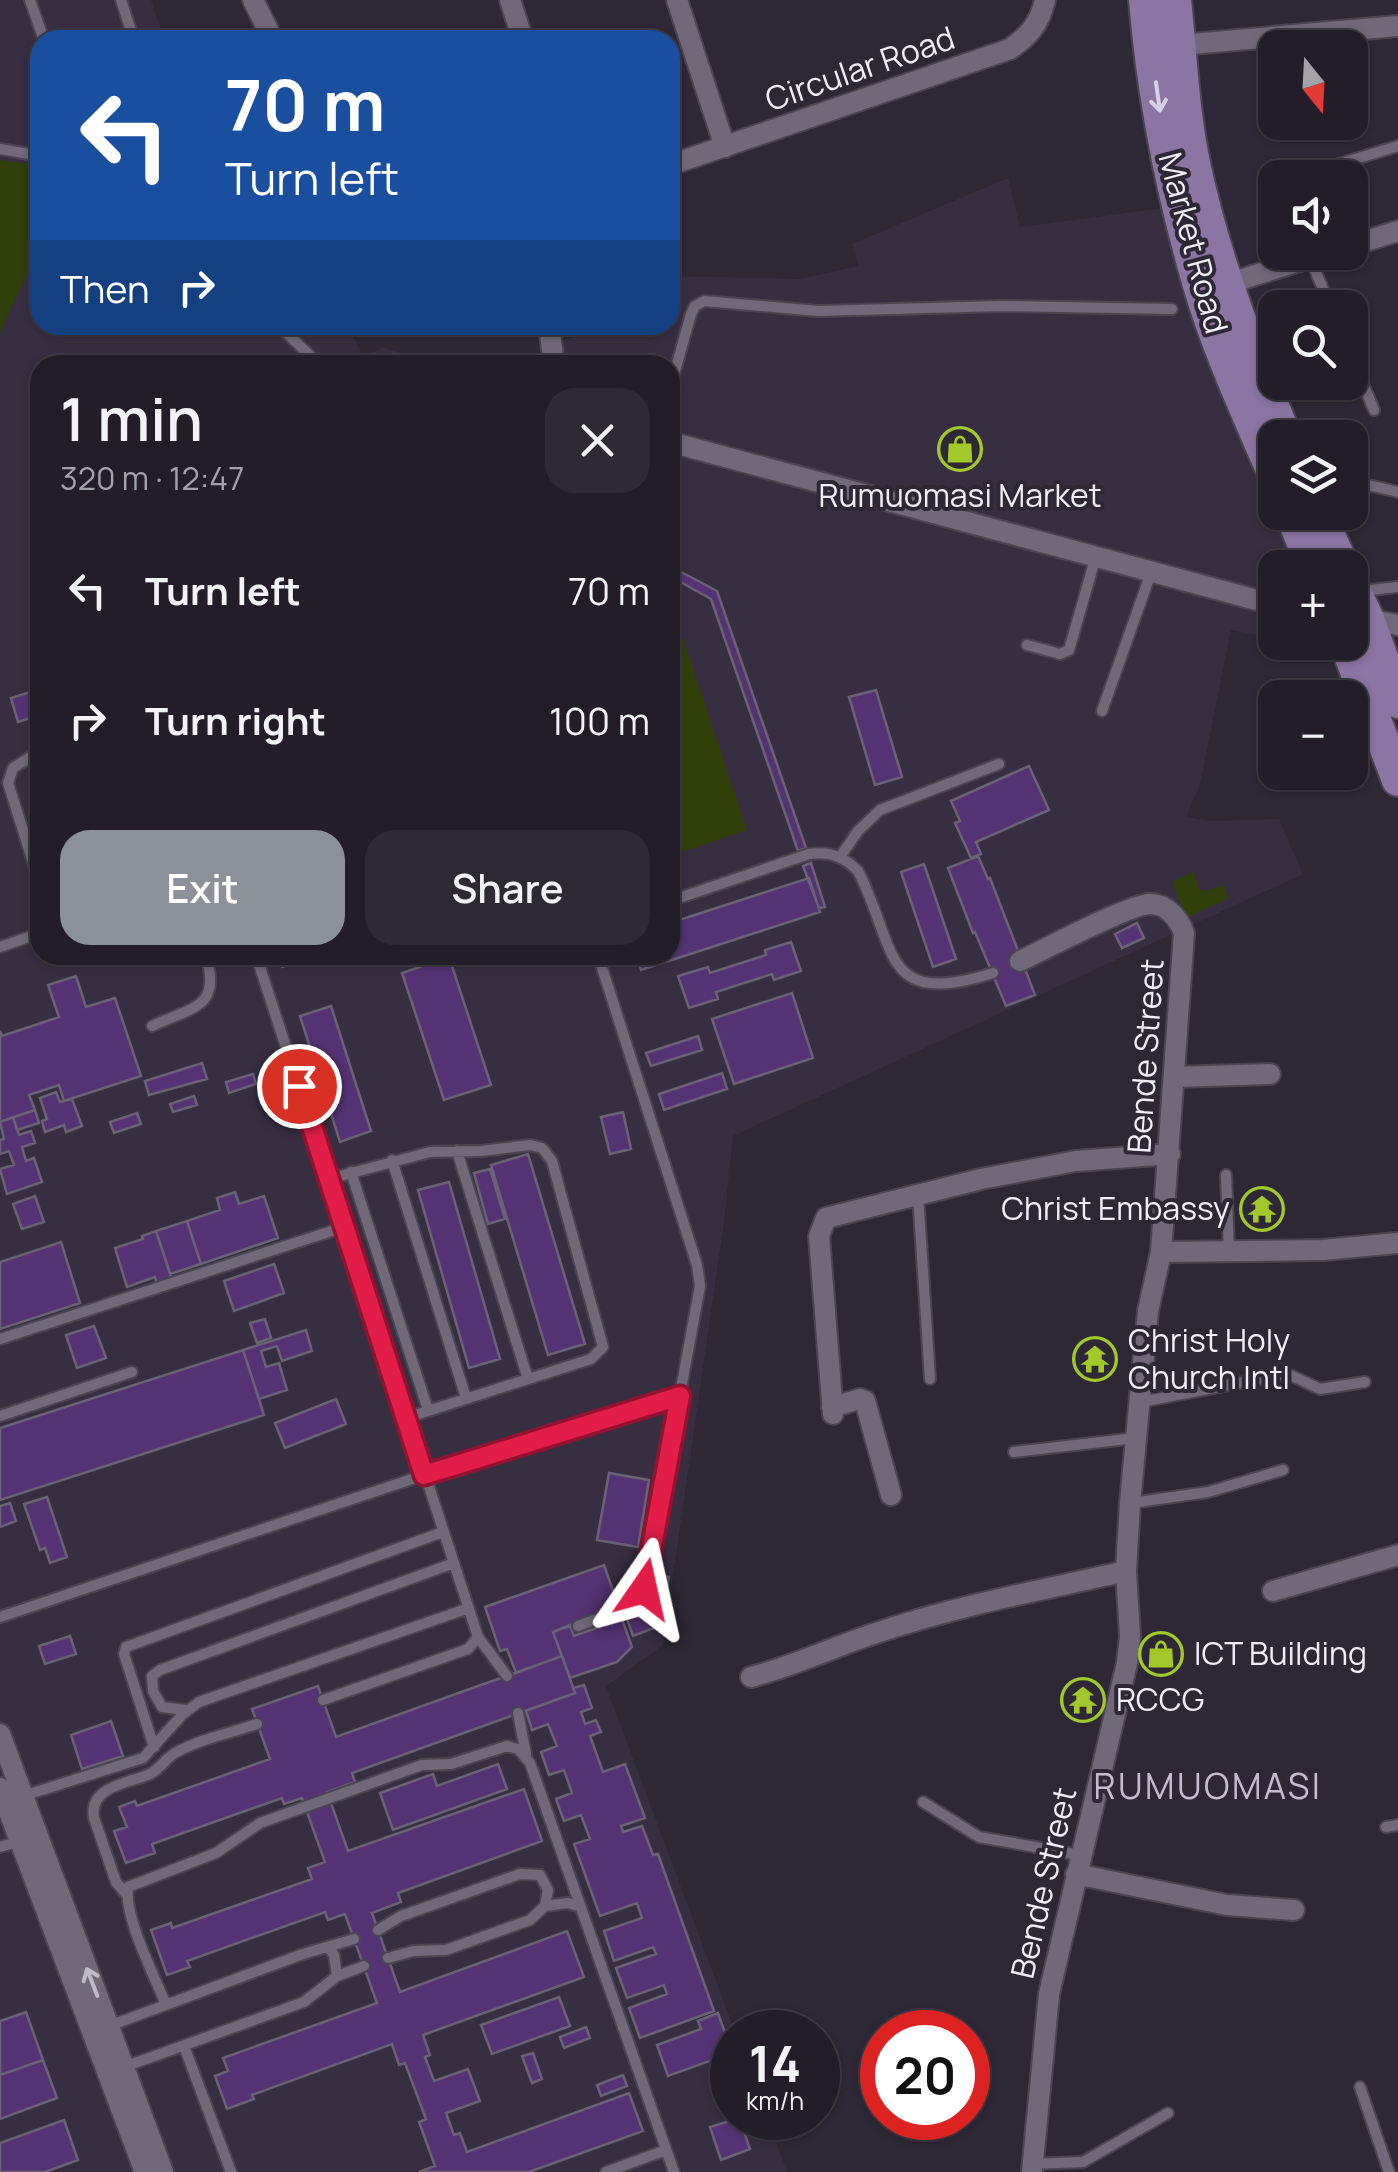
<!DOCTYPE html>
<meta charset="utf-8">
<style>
body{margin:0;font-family:Manrope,sans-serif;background:#2e2a34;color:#f1f3f6;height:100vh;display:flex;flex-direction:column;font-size:38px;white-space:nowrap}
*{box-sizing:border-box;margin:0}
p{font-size:32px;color:#a2a2a8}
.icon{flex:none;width:55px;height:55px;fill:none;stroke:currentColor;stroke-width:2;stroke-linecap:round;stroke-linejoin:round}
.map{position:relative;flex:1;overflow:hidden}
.panel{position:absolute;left:30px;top:355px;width:650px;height:610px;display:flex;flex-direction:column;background:#221d28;border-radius:30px;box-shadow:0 2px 8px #0004,0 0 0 2px #3f3b45}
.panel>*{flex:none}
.guide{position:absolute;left:30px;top:30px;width:650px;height:305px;border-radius:30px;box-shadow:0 2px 8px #0004,0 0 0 2px #3f3b45;background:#1a4fa0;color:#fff;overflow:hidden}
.needle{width:65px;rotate:162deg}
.tools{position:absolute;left:1258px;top:30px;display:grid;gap:20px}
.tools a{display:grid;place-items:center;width:110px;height:110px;border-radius:20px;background:#221d28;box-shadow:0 2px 8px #0004,0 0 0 2px #3f3b45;font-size:50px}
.speed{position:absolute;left:710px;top:2010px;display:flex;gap:20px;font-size:50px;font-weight:700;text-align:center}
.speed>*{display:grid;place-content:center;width:130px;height:130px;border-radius:50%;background:#221d28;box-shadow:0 2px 8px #0004,0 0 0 2px #3f3b45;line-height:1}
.speed small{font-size:25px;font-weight:400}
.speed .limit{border:15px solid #d22;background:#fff;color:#111}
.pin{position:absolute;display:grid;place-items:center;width:85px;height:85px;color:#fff;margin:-42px;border:5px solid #fff;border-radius:50%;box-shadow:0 2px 10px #0007}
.me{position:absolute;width:110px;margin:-55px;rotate:11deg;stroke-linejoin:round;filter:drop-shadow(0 0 8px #0008)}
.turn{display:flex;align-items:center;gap:35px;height:210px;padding:0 30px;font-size:45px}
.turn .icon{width:130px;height:130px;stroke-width:2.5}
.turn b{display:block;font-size:70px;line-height:85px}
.then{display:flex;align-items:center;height:95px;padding:0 30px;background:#0003;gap:20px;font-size:38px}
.round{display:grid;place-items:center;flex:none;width:105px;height:105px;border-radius:30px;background:#2e2a34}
.head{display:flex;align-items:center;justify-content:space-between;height:170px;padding:0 30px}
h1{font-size:60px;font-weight:600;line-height:75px}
.button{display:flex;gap:20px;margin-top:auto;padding:20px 30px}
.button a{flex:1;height:115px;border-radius:30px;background:#8c9099;color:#fff;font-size:40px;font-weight:600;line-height:115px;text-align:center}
.button a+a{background:#2e2a34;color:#f1f3f6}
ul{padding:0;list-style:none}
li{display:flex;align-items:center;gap:30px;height:130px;padding:0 30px}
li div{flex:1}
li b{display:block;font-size:38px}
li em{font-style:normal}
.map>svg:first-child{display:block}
</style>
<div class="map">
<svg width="1398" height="2172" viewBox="0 0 1398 2172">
<rect width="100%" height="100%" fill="#2e2735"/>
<path fill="#382e42" d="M0,0H151L165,40H40V325H347L364,358L383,347L435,365H40V955H670V365H545L543,345L606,330L605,325H670L671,276L800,279L858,266L852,244L1008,178L1020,227L1165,208L1226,388L1301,567L1275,568V638L1231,630L1200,784L1186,817L1209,821L1279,819L1303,874L733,1136L724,1222L663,1645L606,1686L735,2032H732V2118H767L787,2172H0Z"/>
<path fill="#313f0b" d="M0,160L36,165L40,171V245L0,333Z
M683,638L747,830L670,856V642Z
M1193,872L1200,890L1206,891L1223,885L1229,898L1191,916L1185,915L1172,882Z"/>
<path fill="#553273" stroke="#6b6374" stroke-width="2.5" d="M670,566L717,591L806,848L798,851L711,599L670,576Z
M40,689V715L18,722L11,698Z
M876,690L902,777L875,785L849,697Z
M1029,766L1049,810L976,842L981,854L971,858L955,823L960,821L951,801Z
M978,856L988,879L990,878L1035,995L1006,1006L975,932L973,933L948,868Z
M811,863L825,907L819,908L803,866Z
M924,864L956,959L933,967L901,872Z
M809,878L820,912L641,970L636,955H670V923Z
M1137,923L1144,938L1122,948L1115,934Z
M791,942L801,971L774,980L772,974L716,992L718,999L689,1008L678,976L708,967L710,973L766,955L765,950Z
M278,955H312L313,957L282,967Z
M449,957L491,1085L444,1100L402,973Z
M76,976L86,1007L115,998L141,1076L64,1101L59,1085L29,1095L35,1110L0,1122V1031L2,1036L59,1017L48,985Z
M792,993L813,1058L734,1084L712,1019Z
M331,1006L371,1131L340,1142L300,1016Z
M698,1036L702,1050L651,1066L646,1053Z
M202,1063L207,1079L149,1095L145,1081Z
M722,1073L727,1089L664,1110L659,1094Z
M253,1074L256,1084L229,1093L226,1082Z
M56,1092L60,1102L72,1099L82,1126L66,1132L64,1125L45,1132L42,1121L47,1119L40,1098Z
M194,1096L197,1105L173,1112L170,1104Z
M35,1110L39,1123L17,1130L13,1117Z
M623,1112L631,1149L610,1154L601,1117Z
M137,1113L141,1124L114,1133L110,1122Z
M13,1117L19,1135L31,1131L35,1143L22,1147L26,1161L34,1158L42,1182L7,1194L0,1169L14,1165L9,1151L0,1154V1140L4,1139L0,1122Z
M528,1154L585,1344L548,1355L491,1165Z
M490,1169L505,1219L488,1224L474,1173Z
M449,1182L500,1359L469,1368L418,1190Z
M235,1192L239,1204L264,1196L278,1238L201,1264L187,1221L220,1210L217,1198Z
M35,1196L44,1222L22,1229L13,1204Z
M187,1221L201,1264L170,1274L156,1231Z
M156,1231L172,1279L157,1284L155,1277L127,1287L115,1248L143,1239L142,1236Z
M61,1242L80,1303L0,1329V1262Z
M274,1264L284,1293L234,1311L224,1281Z
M265,1319L271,1338L257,1343L250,1323Z
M94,1326L106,1358L77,1368L66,1335Z
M306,1330L312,1351L282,1361L277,1346L261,1351L266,1367L279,1363L287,1390L259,1399L243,1350Z
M243,1350L264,1415L0,1500V1428Z
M336,1399L346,1424L285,1448L275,1423Z
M609,1473L649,1480L638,1547L597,1540Z
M47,1497L67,1557L50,1563L45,1548L40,1550L24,1504Z
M10,1503L16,1521L0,1527V1506Z
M604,1565L619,1608L553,1632L562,1656L516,1673L507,1649L500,1651L485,1607Z
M659,1575L669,1577L664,1603L654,1602Z
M648,1611L654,1628L633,1636L627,1619Z
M622,1619L632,1647L617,1662L570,1678L553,1632L570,1625L574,1636Z
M70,1636L76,1654L45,1664L39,1646Z
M562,1656L575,1693L352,1773L355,1782L327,1792L348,1851L524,1789L542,1841L398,1893L401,1902L372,1913L400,1992L567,1931L584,1977L423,2035L430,2055L425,2057L434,2081L468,2069L480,2101L446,2113L454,2135L460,2133L467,2152L629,2093L643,2131L529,2172H419L435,2166L419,2122L426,2119L405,2063L399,2065L392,2044L252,2095L254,2099L227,2109L215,2076L228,2071L223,2058L377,2003L345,1914L328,1920L325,1912L187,1961L190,1967L167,1975L151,1930L171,1923L172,1928L312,1879L308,1868L325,1862L302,1798L284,1804L282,1798L152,1844L155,1853L126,1863L114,1831L127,1827L119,1807L135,1801L137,1806L270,1759L252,1709L318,1686L336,1737Z
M584,1685L592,1708L581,1712L585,1724L596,1720L601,1732L590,1736L603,1772L625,1764L645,1818L621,1826L623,1832L642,1826L653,1855L658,1854L714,2011L640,2038L629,2008L667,1994L664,1985L627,1998L616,1968L656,1954L653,1947L614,1961L604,1931L642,1918L637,1903L600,1916L574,1844L590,1839L581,1815L564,1821L556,1799L572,1793L564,1770L549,1775L541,1752L557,1746L548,1724L532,1730L526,1711L575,1693L573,1688Z
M111,1721L123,1756L82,1769L71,1735Z
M498,1764L507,1789L393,1830L380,1793L433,1774L437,1786Z
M559,1997L570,2026L492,2054L481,2025Z
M26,2012L43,2060L0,2075V2021Z
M718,2013L732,2053L668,2076L657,2045L701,2029L698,2021Z
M586,2027L590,2038L564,2048L560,2037Z
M533,2053L542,2079L532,2083L522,2056Z
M43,2060L57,2098L0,2119V2075Z
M623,2075L627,2086L601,2096L597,2085Z
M739,2118L750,2149L721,2160L710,2127Z
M64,2120L78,2160L45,2172H0V2143Z"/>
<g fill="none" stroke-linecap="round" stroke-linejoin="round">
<g stroke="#4b4552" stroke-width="14">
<path id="lane" d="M30,0L44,40
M121,0L134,40
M0,149L40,156
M1339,164L1398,146
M1310,258L1331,308
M278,325L320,365
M1350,353L1374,410
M670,389L691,314L695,306L704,301L818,311L1002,306L1172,309
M1350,481L1398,492
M1361,591L1398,587
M1027,645L1060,654L1069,650L1096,556
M1102,711L1152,570
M40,751L13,768L8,783L40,884
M840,857L858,831L880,810L999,764
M670,901L809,854C828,851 845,857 858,871C898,948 879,1009 993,973
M0,947L40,933
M256,955L478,1637L468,1649L323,1700
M152,1026C195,1006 221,1008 206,955
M457,1151L528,1379
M392,1160L466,1398
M351,1172L428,1410
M1226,1175L1229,1251
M329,1179L430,1152L481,1151L530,1145L542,1148L552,1161L603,1347L591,1359L406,1418
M918,1195L930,1379
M0,1339L344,1227
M1141,1402L1280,1375H1290L1320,1389L1365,1382
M0,1416L132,1372
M1014,1452L1136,1438
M1131,1503L1208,1492L1283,1470
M0,1617L424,1475L680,1397
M578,1626L632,1606L644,1589L700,1286L697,1265L598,955
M478,1637L507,1676
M186,1710L162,1707L153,1691L152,1676L160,1670L454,1563
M518,1713L526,1754
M154,1747L124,1654L126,1647L443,1532
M23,1796L143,1758L183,1714L199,1702L469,1608
M923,1802L979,1837L1080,1855
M1386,1827L1398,1825
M0,1847L21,1841
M126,1894L116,1882L94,1818C88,1786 130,1783 150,1774C160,1769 165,1759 175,1753C199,1739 231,1733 257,1724
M545,1906L568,1903L578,1906
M378,1930L401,1916L520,1874L540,1875L548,1890L545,1906L530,1920L446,1950L414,1951L388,1958
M329,1948L334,1955L337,1976
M166,2005C155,1977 123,1915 128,1887L216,1853L260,1823L422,1765L451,1764L507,1746L518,1749L530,1763L674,2172
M109,2026L303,1954L354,1939
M184,2046L231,2172
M124,2067L304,2002L337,1976L364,1966
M1360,2087L1389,2172
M1033,2164L1083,2162L1168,2113
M606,2172L666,2150"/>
</g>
<g stroke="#4b4552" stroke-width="24">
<path id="street" d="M253,0L273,40
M510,0L523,40
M677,0L725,147
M1172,40L1180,45L1398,26
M670,165L1010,49C1029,36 1040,23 1045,0
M1350,246L1398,231
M1227,284L1328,252
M549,325L554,365
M670,442L1275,605
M1361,618L1398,625
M1020,961C1044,950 1131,903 1151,904C1167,904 1179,919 1184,933L1161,1252L1148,1311L1130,1503L1126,1571L1130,1637L1127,1663L1049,1994L1032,2172
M1175,1077L1270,1074
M1161,1252L1323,1250L1398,1243
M832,1407L860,1399L865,1401L891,1495
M833,1414L819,1236L826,1218L981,1179L1076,1161L1170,1154
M1273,1591L1398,1555
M751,1677C794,1666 831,1648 873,1634C955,1606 1042,1590 1126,1571
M0,1734L163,2172
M0,1788L145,2172
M1076,1874L1227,1905L1294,1910"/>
</g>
<g stroke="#4b4552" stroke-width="36">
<path id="primary" d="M1145,0C1153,96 1172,193 1199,285C1218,350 1248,414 1275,477
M1175,0C1181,56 1183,113 1195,168C1215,261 1250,350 1286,438
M1290,512L1314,568
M1318,512L1344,568
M1350,581L1368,619L1398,702
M1345,642L1398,780"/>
</g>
<use href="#lane" stroke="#71697a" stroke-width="10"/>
<use href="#street" stroke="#71697a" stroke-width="20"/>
<use href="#primary" stroke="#8c74a3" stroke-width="32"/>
</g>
<defs><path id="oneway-shaft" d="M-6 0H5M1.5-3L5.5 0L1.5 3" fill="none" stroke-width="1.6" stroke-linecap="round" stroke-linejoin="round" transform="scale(2.5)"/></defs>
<use stroke="#d8d0e3" href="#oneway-shaft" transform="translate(1158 97) rotate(82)"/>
<use stroke="#beb9c6" href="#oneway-shaft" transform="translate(92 1982) rotate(-111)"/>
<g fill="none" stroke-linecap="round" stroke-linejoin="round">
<g stroke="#92132f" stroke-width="25">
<path id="route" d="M299,1086L424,1475L680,1396L644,1589"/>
</g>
<use href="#route" stroke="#e11d48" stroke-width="18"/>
</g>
<defs>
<g id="shop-ring" transform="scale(2.25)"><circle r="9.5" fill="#2e2735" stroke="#a2c929" stroke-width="1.5"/><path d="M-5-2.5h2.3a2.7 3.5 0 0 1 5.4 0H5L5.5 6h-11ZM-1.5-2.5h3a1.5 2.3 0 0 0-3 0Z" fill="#a2c929"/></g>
<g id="temple-ring" transform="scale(2.25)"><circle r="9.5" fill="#2e2735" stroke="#a2c929" stroke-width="1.5"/><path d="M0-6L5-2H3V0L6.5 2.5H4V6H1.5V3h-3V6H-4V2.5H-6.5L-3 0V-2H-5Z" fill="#a2c929"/></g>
</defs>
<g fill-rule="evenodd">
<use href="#shop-ring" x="960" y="449"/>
<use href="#temple-ring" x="1262" y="1209"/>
<use href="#temple-ring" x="1095" y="1359"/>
<use href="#shop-ring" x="1161" y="1654"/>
<use href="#temple-ring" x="1083" y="1700"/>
</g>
<g text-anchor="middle" stroke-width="8" stroke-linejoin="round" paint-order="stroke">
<g font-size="32" fill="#f2eef8" stroke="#2e2735">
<text transform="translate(860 69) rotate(-19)" y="11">Circular Road</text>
<text transform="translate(1193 243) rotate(75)" y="11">Market Road</text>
<text transform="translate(1146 1056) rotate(-86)" y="11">Bende Street</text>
<text transform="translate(1044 1883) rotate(-77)" y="11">Bende Street</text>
</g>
<g font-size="32" fill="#f2eef8" stroke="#2e2735" text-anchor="start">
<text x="960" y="507" text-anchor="middle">Rumuomasi Market</text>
<text x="1230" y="1220" text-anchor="end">Christ Embassy</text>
<text x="1128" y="1352">Christ Holy<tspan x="1128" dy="37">Church Intl</tspan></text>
<text x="1194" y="1665">ICT Building</text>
<text x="1116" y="1711">RCCG</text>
</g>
<g font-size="35" letter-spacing="2.5" fill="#c4bbce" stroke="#2e2735">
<text x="1208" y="1799">RUMUOMASI</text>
</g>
</g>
</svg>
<div class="tools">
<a><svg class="needle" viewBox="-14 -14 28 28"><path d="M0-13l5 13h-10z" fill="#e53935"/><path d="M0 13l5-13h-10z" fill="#a2a2a8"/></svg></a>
<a><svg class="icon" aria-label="sound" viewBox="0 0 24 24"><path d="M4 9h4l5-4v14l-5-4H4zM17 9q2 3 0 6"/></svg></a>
<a><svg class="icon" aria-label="search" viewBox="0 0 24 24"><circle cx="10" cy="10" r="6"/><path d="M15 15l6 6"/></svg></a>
<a><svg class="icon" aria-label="layers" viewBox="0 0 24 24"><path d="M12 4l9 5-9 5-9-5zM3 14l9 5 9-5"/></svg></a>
<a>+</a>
<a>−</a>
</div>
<div class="speed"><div>14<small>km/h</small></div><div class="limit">20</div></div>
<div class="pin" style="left:299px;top:1086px;background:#d93025"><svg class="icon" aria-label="arrive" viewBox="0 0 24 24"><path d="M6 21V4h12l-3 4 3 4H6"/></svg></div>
<svg class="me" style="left:644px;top:1589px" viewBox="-20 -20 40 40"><path d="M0-17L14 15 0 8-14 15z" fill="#e11d48" stroke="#fff" stroke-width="4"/></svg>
<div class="guide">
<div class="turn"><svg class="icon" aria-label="left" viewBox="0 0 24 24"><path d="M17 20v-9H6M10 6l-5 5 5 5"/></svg><div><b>70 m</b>Turn left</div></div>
<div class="then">Then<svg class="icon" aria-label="right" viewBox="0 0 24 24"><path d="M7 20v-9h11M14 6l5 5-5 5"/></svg></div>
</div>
<section class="panel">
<div class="head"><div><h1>1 min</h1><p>320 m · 12:47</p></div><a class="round"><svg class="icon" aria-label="close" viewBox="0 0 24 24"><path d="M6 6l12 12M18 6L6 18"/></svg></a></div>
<ul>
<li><svg class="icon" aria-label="left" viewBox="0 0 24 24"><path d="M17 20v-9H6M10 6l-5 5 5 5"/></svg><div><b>Turn left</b></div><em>70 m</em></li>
<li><svg class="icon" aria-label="right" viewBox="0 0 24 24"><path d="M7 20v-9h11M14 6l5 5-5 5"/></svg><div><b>Turn right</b></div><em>100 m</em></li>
</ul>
<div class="button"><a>Exit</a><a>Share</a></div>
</section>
</div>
